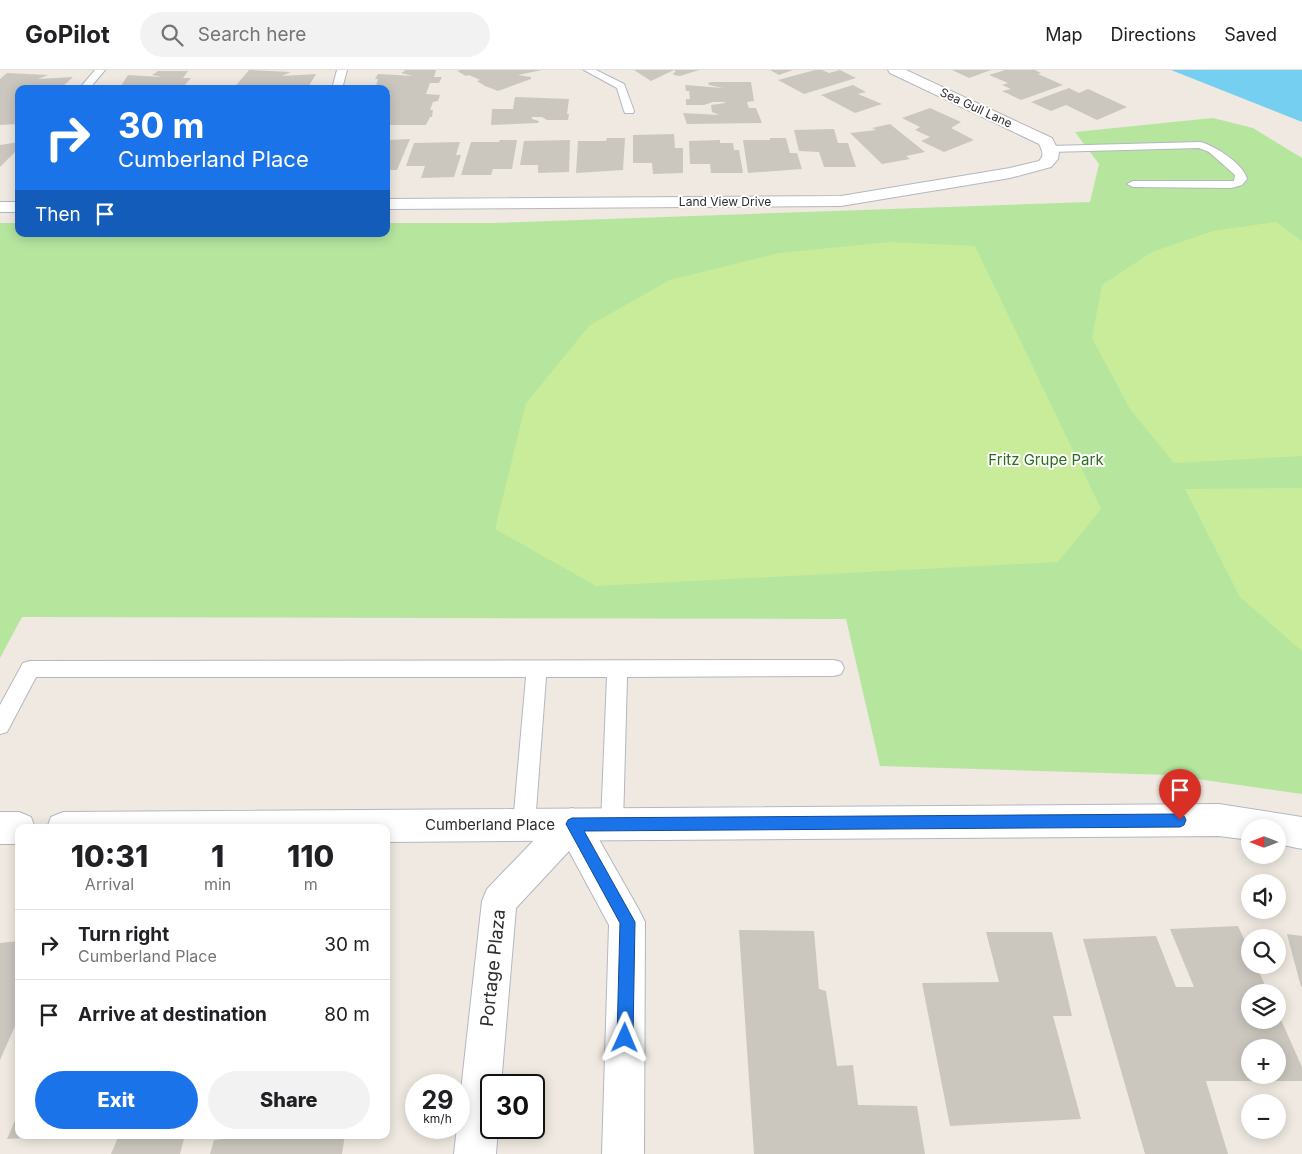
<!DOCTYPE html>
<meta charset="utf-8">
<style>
body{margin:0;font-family:Inter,sans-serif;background:#f2f2f2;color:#202124;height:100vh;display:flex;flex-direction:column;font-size:19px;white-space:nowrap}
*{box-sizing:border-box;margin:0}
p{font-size:16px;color:#757577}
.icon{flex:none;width:28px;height:28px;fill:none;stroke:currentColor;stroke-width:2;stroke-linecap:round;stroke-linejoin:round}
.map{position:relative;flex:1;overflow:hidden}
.side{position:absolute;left:15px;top:754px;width:375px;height:315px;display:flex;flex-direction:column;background:#fff;border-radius:10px;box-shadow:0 2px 12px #0003}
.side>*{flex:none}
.guide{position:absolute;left:15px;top:15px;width:375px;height:152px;border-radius:10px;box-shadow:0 2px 12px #0003;background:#1a73e8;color:#fff;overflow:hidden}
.needle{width:32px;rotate:270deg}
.tools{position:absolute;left:1241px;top:749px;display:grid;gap:10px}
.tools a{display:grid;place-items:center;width:45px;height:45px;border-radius:50%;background:#fff;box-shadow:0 2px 12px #0003;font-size:25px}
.speed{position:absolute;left:405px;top:1004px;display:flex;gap:10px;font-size:25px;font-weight:700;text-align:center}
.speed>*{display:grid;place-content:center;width:65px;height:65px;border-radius:50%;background:#fff;box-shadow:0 2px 12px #0003;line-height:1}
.speed small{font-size:12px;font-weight:400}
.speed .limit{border:2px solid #111;border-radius:8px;background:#fff;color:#111}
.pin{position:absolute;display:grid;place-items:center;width:42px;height:42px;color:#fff;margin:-51px -21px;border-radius:50% 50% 50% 0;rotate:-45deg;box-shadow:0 0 5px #0007}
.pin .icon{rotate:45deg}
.me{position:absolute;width:55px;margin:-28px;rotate:1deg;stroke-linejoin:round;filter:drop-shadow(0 0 4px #0008)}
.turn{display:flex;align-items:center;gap:18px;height:105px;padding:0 20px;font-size:22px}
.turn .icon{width:65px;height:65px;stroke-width:2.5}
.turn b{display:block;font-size:35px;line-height:42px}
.then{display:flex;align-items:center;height:48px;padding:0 20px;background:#0003;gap:10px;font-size:19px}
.eta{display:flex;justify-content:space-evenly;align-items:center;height:85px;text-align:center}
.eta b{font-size:30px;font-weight:800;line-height:35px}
.primary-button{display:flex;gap:10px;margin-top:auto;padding:10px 20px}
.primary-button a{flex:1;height:58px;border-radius:30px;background:#1a73e8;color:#fff;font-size:20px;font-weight:800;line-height:58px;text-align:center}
.primary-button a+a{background:#f2f2f2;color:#202124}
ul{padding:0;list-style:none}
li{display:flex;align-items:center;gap:15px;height:70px;padding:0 20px;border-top:1px solid #e0e0e0}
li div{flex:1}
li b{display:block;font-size:19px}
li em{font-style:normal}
header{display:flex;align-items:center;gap:30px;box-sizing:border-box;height:70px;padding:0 25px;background:#fff;border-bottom:1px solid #e0e0e0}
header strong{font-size:24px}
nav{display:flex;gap:28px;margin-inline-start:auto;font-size:18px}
.search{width:350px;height:45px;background:#f2f2f2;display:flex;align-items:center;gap:12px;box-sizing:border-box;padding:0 18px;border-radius:28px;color:#757577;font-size:19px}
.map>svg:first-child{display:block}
</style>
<header>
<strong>GoPilot</strong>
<div class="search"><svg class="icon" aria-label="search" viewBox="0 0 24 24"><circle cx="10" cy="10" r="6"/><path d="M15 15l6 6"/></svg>Search here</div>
<nav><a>Map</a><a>Directions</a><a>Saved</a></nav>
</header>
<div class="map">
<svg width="1302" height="1084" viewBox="0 0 1302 1084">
<rect width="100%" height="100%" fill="#efe9e1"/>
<path fill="#b6e59e" d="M1213,48L1253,58L1302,88V724L1170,705L880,696L846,549L22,547L0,588V153H19V164H386V153H493L1090,132L1099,94L1075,62Z"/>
<path fill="#c9ec9a" d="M1276,152L1302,171V386L1174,393L1130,339L1092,268L1102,215L1152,182L1213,161Z
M889,172L975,176L1101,439L1058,492L596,516L495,459L526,333L590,255L670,210L779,183Z
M1302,418V581L1240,527L1185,419Z"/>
<path fill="#75cff0" d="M1171,0H1302V52Z"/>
<path fill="#cbc7bf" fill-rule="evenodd" d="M249,0L291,2L282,6L316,4L307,19H233Z
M406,0H436L434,7H442L439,13H430L426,24L440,25L438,31L433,32L430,40H433L432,47H430L426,55H386V51L389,48H386V30L391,23H386V19H375L378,9H375L378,4L413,6L401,3Z
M461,0H542L518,5L531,7V9L498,21L485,16L477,11L480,10L469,5L466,6L457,1Z
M634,0H699L680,6L674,5L673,3L676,2L674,0L651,11Z
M770,0H793L779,5Z
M815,0H822L829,3L840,0L856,8L804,24L778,10Z
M952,0H991L969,8Z
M1005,0H1035L1041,3L1038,4L1063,15L1021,30L1002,21L1011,19L1002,15L1008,13L989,5Z
M158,1H188L183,8H191L185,15H176L172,19H119L128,5L162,7L152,5Z
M7,3L48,5L38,9L73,7L60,19H19V54L0,55V9Z
M711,12H751L754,31L747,32L749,38H756L762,53L687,54L683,43L719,45L712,42L711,35L725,33V32H713L704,35H686V29H690L689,21H686L685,15L723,18L709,15L708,13Z
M853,15L866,22L858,24L882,34L855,43L821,25Z
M1069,18L1079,23L1088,19L1127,37L1097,50L1066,35L1051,41L1031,32Z
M515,27L569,29L567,44H569L568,50H547L542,47H532V49L539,51L538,53L491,55L492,39H513Z
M930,38L961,52L951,58L974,70L944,82L921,71L930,67L915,60L920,57L902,48Z
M890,54L925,82L906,86L910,89L882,94L850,63L876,60L872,58Z
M834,59L838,73H848L856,97H824L819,82L799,81L794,60Z
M674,64L675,78H683V103L653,104L652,93H633V65Z
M607,68H625L623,100L576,103L578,71H606Z
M770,68H786L790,83H797L802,99L748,103L743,70H770Z
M410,69L397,100H386V73L389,70Z
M500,70H517L512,99H493L491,105H461L471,72H499Z
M570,70L569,102L538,103V95H520L524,71Z
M720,70V73H733L734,80H739L743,103H711L710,94H690L689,71Z
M19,72V78L0,97V75Z
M460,72L456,85H461L454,107L421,108L425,96H406L414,73Z
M1238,856L1250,882V895H1256L1268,922H1250V950H1278V943L1302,997V1011H1206L1228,1084H1145L1083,869L1156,866L1176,917H1194L1170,859ZM1250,978H1278V1005H1250Z
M739,860L814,861L819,919L826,921L837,996L853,995L858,1035L917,1036L925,1084H754Z
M986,862H1052L1072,946H1053L1081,1049L950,1056L922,913L999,912Z
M1287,864L1302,866V917H1301Z
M19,871V947L0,990V873Z
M19,1041V1065L53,1066L7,1069Z
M119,1065H185L180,1084H111Z
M265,1065H345L342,1084H210L214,1070Z"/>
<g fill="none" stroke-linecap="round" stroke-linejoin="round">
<g stroke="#b4b7c1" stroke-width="2">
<path id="lane" d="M95,0H105L89,19H79Z
M337,0H347L342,19H332Z
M584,0H596L624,14L634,41L633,43H625L624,41L617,18Z
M1200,72C1214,75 1244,94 1247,109L1242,115L1231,118L1133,117L1127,114L1133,111H1234L1235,105L1209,82L1199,78L1050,82L1045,79L1050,76Z
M834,590L841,592L844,598L841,604L834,606L627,607L623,754L620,762L612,765L604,762L601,754L607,607H546L535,754L532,762L524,765L516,762L513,754L526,607H36L7,662L0,664V635L23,593L30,591Z"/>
</g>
<g stroke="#b4b7c1" stroke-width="2">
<path id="street" d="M888,0H906L1052,68L1059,82L1058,89L1051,97L1010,108L841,136L386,139V129L841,126L1010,98L1039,91C1045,85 1042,80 1039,74L890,3Z
M0,132H19V142H0Z
M572,738L584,743L639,840L645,852L644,1084H602L609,855L569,781L516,838L501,1015H491V1058H498L496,1084H454L482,831L487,819L560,743Z"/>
</g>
<g stroke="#b4b7c1" stroke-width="2">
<path id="secondary" d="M1219,734L1302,747V779L1278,774V758H1250V770L1219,766L386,772V758H47L51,747L63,742Z
M0,742H19L31,747L35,758H19V774H0Z"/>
</g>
<use href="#lane" fill="#fff" fill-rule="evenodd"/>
<use href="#street" fill="#fff" fill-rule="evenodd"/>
<use href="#secondary" fill="#fff" fill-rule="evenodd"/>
</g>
<path fill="#1a73e8" stroke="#114b97" d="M1180,744L1184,746L1186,750L1184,755L1180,757L584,761L635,852L633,968L631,974L625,976L620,974L617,968L620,853L566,754L568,750L572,748Z"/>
<g text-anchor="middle" stroke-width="4" stroke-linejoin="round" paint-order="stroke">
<g font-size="12" fill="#2e2e2e" stroke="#fff">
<text transform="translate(976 38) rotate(25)" y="4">Sea Gull Lane</text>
<text x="725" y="136">Land View Drive</text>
</g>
<g font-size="15" fill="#2c6e1b" stroke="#fff">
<text x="1046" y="395">Fritz Grupe Park</text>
</g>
<g font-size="15" fill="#2e2e2e" stroke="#fff">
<text x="490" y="760">Cumberland Place</text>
</g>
<g font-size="18" fill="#2e2e2e" stroke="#fff">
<text transform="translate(493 898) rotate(-84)" y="6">Portage Plaza</text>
</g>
</g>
</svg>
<div class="tools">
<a><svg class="needle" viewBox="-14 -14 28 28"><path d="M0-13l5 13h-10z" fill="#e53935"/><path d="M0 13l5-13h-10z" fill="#757577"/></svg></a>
<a><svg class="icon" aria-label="sound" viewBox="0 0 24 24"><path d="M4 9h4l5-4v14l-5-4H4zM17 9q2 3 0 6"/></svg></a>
<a><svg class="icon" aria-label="search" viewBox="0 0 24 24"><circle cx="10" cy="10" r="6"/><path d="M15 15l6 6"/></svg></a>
<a><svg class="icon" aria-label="layers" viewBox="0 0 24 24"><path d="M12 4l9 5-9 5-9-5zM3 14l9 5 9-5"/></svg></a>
<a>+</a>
<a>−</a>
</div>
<div class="speed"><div>29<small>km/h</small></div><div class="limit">30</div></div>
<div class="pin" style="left:1180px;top:750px;background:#d93025"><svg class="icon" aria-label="arrive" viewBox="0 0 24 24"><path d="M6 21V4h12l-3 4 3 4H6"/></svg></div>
<svg class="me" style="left:625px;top:968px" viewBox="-20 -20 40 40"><path d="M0-17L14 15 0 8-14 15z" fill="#1a73e8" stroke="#fff" stroke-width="4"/></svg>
<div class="guide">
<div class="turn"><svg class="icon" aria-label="right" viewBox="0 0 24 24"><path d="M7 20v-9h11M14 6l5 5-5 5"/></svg><div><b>30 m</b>Cumberland Place</div></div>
<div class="then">Then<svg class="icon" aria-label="arrive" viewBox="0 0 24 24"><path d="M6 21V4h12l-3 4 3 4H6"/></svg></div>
</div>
<section class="side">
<div class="eta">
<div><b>10:31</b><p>Arrival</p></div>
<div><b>1</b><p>min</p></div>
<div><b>110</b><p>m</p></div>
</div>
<ul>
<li><svg class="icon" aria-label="right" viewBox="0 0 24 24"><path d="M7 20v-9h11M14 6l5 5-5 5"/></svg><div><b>Turn right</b><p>Cumberland Place</p></div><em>30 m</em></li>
<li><svg class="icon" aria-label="arrive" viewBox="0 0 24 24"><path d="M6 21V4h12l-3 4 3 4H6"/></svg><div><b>Arrive at destination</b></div><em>80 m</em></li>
</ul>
<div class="primary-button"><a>Exit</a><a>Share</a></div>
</section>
</div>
